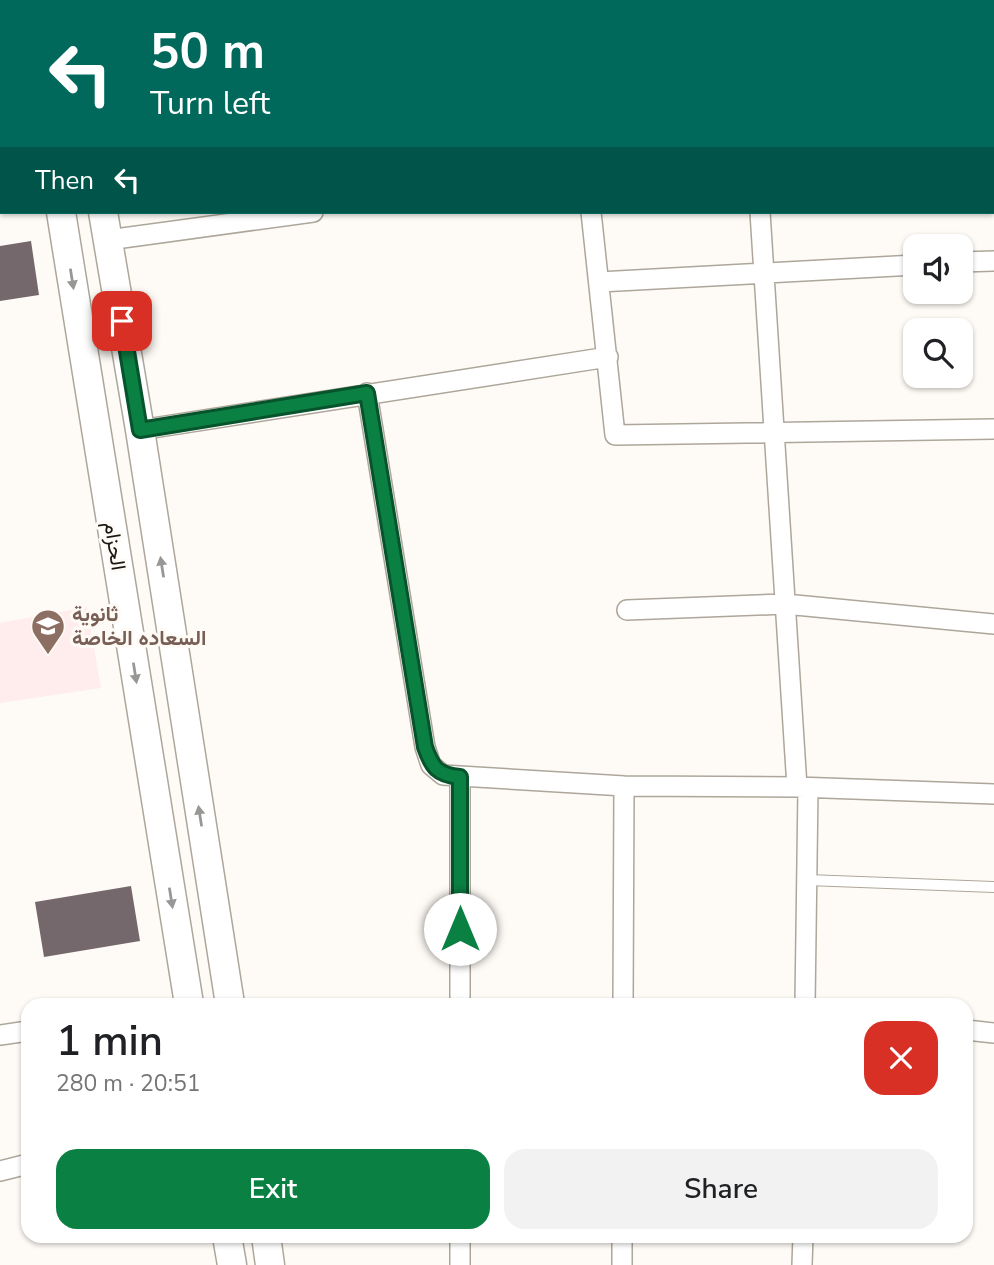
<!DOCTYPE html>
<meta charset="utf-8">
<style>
body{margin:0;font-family:"Nunito Sans",Vazirmatn,sans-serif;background:#f2f2f2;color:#202124;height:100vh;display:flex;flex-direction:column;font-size:26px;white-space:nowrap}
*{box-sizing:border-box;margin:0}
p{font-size:23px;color:#757577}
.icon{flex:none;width:38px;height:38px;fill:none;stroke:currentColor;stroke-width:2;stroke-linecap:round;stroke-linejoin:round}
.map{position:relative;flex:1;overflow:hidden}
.drawer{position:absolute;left:21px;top:998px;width:952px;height:245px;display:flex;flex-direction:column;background:#fff;border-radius:21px;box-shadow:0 2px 5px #0004}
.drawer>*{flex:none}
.top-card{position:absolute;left:0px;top:0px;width:994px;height:214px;box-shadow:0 2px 5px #0004;background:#00695c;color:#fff;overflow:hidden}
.tools{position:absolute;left:903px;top:234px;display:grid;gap:14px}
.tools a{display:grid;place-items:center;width:70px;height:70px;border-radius:14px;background:#fff;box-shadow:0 2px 5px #0004;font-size:35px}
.pin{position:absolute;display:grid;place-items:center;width:60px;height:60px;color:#fff;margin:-30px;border-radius:14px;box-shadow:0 4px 10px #0006}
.me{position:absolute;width:77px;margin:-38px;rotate:0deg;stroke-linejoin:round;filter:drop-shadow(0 0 5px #0008)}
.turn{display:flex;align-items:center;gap:24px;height:147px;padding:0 35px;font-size:32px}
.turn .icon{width:91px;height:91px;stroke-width:2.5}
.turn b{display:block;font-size:49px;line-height:60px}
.then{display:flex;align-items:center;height:66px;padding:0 35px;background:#0003;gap:14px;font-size:26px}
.round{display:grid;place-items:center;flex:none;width:74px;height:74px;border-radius:21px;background:#f2f2f2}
.head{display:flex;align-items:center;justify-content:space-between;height:119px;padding:0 35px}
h1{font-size:42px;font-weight:600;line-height:52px}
.cta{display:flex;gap:14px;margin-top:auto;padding:14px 35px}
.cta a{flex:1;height:80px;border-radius:21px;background:#0b8043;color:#fff;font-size:28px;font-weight:600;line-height:80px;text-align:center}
.cta a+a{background:#f2f2f2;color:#202124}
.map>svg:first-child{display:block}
</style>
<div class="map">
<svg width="994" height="1265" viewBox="0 0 994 1265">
<rect width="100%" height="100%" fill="#fefbf6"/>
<path fill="#feedec" d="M87,607L101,688L0,703V623Z"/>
<path fill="#d5eeaf" d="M139,0H542L543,2H139Z"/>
<path fill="#75686d" d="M31,241L39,295L0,301V246Z
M131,886L140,941L44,957L35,902Z"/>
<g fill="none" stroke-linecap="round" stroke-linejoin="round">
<g stroke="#ada69a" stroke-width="12">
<path id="lane" d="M807,880L994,887"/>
</g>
<g stroke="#ada69a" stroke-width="22">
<path id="street" d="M568,0L569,2
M746,0V2
M992,87H994
M0,121H2
M591,212L615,435L994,429
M760,212L797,787
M108,240L313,212
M961,262L994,261
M599,282L915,265
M367,393L425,747L431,765L443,775L624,786L797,787L994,794
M140,430L608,357
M627,610L785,604L994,624
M460,777V1004
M623,1004L624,786
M805,1004L808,789
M966,1030L994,1033
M0,1035L28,1031
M0,1171L28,1164
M460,1236V1265
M622,1265V1236
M802,1265L803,1236"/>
</g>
<g stroke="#ada69a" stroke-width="31">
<path id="secondary" d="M27,0V2
M68,0V2
M61,212L189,1004
M103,212L140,430L230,1004
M227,1236L232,1265
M266,1236L270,1265"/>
</g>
<path stroke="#888580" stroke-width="4.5" stroke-dasharray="5 3.5" stroke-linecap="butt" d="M281,0V2
M346,0L347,2
M503,0V2
M410,2L422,0"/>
<use href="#lane" stroke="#fff" stroke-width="10"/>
<use href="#street" stroke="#fff" stroke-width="19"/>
<use href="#secondary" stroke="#fff" stroke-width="28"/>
</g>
<defs><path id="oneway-solid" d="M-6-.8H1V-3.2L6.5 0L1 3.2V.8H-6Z" transform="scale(1.75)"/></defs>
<g fill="#989795">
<use href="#oneway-solid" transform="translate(72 279) rotate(81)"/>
<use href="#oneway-solid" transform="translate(162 567) rotate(-99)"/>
<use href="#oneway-solid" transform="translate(135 673) rotate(81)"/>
<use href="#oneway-solid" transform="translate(200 816) rotate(-99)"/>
<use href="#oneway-solid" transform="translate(171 898) rotate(81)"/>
</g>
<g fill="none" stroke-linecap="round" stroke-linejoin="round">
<g stroke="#07532c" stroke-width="18">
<path id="route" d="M122,321L140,430L367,393L425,747C432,767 437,775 460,777V929"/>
</g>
<use href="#route" stroke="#0b8043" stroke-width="12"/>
</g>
<defs>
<g id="school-pin" transform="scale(1.75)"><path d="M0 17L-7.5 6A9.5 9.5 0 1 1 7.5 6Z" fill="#8d6e63" stroke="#fefbf6"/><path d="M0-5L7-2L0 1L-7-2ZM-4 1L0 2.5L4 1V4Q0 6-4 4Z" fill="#fff"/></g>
</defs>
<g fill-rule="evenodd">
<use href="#school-pin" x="48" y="626"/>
</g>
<g text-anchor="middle" stroke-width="6" stroke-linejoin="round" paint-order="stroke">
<g font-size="21" fill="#1a1713" stroke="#fefbf6">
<text transform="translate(115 546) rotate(81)" y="7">الحزام</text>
</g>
<g font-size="21" font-weight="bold" fill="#785e54" stroke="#fefbf6" text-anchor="start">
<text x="72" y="621">ثانوية<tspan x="72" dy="24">السعاده الخاصة</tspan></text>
</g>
</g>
</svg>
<div class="tools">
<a><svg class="icon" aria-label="sound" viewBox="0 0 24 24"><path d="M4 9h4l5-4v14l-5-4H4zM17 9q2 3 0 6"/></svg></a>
<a><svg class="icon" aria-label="search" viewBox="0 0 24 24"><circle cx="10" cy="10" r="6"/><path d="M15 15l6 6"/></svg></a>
</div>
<div class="pin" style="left:122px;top:321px;background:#d93025"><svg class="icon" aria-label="arrive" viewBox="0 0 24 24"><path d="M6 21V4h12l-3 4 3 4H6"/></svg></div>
<svg class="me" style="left:460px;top:929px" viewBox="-20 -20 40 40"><circle r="19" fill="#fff"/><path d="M0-13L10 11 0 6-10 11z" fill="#0b8043"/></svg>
<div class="top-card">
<div class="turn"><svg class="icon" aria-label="left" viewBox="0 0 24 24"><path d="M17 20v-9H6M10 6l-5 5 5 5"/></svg><div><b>50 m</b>Turn left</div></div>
<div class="then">Then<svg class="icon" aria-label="left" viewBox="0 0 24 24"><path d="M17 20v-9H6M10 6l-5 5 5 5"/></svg></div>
</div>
<section class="drawer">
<div class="head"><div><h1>1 min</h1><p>280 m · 20:51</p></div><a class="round" style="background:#d93025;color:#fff"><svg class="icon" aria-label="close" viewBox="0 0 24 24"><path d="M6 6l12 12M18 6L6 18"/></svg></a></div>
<div class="cta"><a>Exit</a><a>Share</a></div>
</section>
</div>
